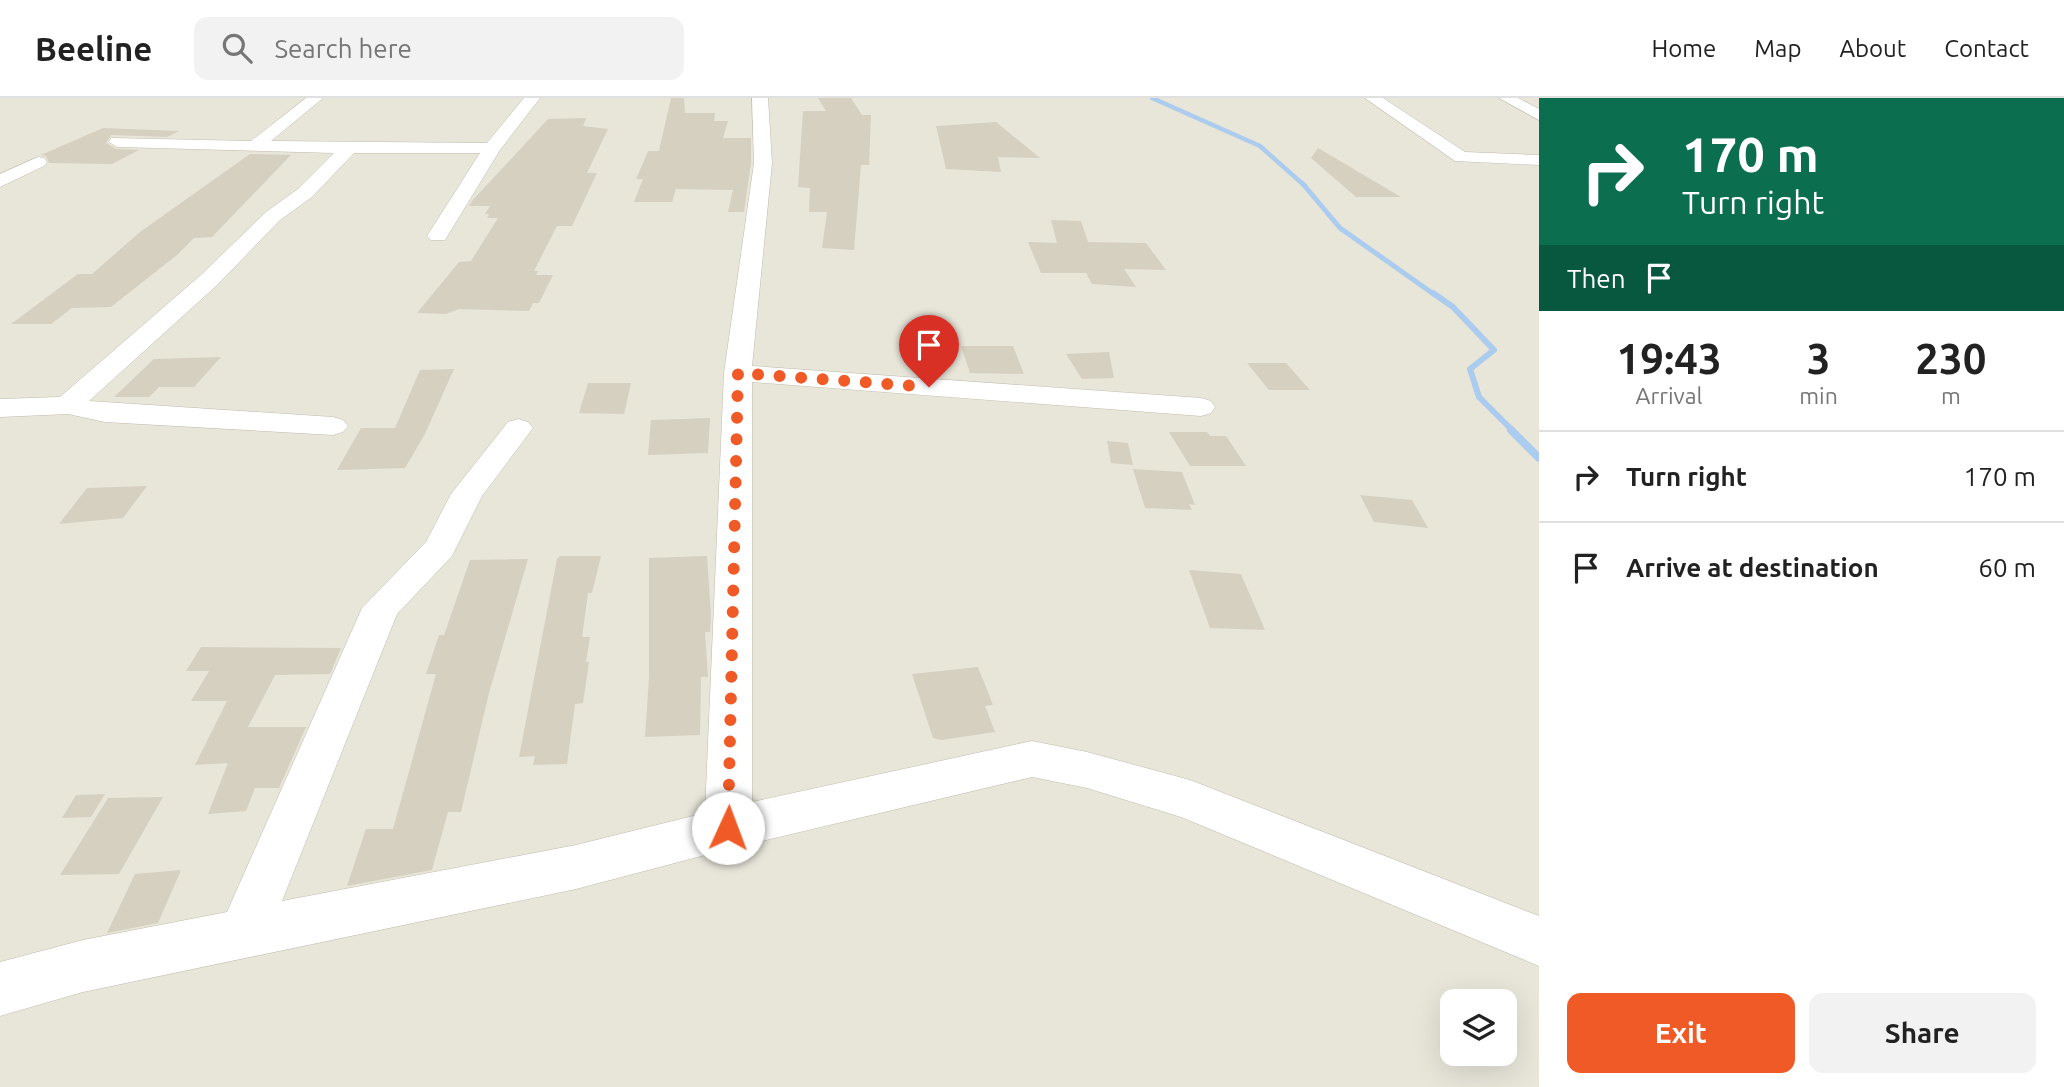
<!DOCTYPE html>
<style>
body{margin:0;font-family:Ubuntu,sans-serif;background:#f2f2f2;color:#222;height:100vh;display:flex;flex-direction:column;font-size:26px;white-space:nowrap}
*{box-sizing:border-box;margin:0}
p{font-size:23px;color:#767676}
.icon{flex:none;width:38px;height:38px;fill:none;stroke:currentColor;stroke-width:2;stroke-linecap:round;stroke-linejoin:round}
.map{position:relative;flex:1;overflow:hidden}
.panel{display:flex;flex-direction:column;background:#fff;width:525px}
.panel>*{flex:none}
.top-card{background:#0b6e4f;color:#fff;overflow:hidden}
.fabs{position:absolute;left:1440px;top:891px;display:grid;gap:14px}
.fabs a{display:grid;place-items:center;width:77px;height:77px;border-radius:14px;background:#fff;box-shadow:0 7px 28px #0002;font-size:35px}
.pin{position:absolute;display:grid;place-items:center;width:60px;height:60px;color:#fff;margin:-72px -30px;border-radius:50% 50% 50% 0;rotate:-45deg;box-shadow:0 0 7px #0007}
.pin .icon{rotate:45deg}
.me{position:absolute;width:77px;margin:-38px;rotate:2deg;stroke-linejoin:round;filter:drop-shadow(0 0 5px #0008)}
.turn{display:flex;align-items:center;gap:24px;height:147px;padding:0 28px;font-size:32px}
.turn .icon{width:91px;height:91px;stroke-width:2.5}
.turn b{display:block;font-size:49px;line-height:60px}
.then{display:flex;align-items:center;height:66px;padding:0 28px;background:#0003;gap:14px;font-size:26px}
.eta{display:flex;justify-content:space-evenly;align-items:center;height:119px;text-align:center}
.eta b{font-size:42px;font-weight:700;line-height:49px}
.cta{display:flex;gap:14px;margin-top:auto;padding:14px 28px}
.cta a{flex:1;height:80px;border-radius:14px;background:#f05a26;color:#fff;font-size:28px;font-weight:700;line-height:80px;text-align:center}
.cta a+a{background:#f2f2f2;color:#222}
ul{padding:0;list-style:none}
li{display:flex;align-items:center;gap:21px;height:91px;padding:0 28px;border-top:2px solid #e0e0e0}
li div{flex:1}
li b{display:block;font-size:26px}
li em{font-style:normal}
header{display:flex;align-items:center;gap:42px;box-sizing:border-box;height:98px;padding:0 35px;background:#fff;border-bottom:2px solid #e0e0e0}
header strong{font-size:33px}
nav{display:flex;gap:38px;margin-inline-start:auto;font-size:24px}
.search{width:490px;height:63px;background:#f2f2f2;display:flex;align-items:center;gap:18px;box-sizing:border-box;padding:0 24px;border-radius:14px;color:#767676;font-size:26px}
main{display:flex;flex:1;min-height:0}
.map>svg:first-child{display:block}
</style>
<header>
<strong>Beeline</strong>
<div class="search"><svg class="icon" aria-label="search" viewBox="0 0 24 24"><circle cx="10" cy="10" r="6"/><path d="M15 15l6 6"/></svg>Search here</div>
<nav><a>Home</a><a>Map</a><a>About</a><a>Contact</a></nav>
</header>
<main>
<div class="map">
<svg width="1539" height="989" viewBox="0 0 1539 989">
<rect width="100%" height="100%" fill="#f5f3eb"/>
<path fill="#e8e5d9" fill-rule="evenodd" d="M0,0H1539V989H0ZM1452,903H1505V956H1452Z"/>
<g fill="none" stroke-linecap="round" stroke-linejoin="round">
<path stroke="#abccee" stroke-width="4.5" d="M1152,0L1260,48L1305,88"/>
<path stroke="#abccee" stroke-width="5" d="M1303,86L1340,130L1435,197"/>
<path stroke="#abccee" stroke-width="6" d="M1433,195L1453,209L1494,252L1470,271L1479,299L1513,333"/>
<path stroke="#abccee" stroke-width="8" d="M1511,332L1539,360"/>
</g>
<path fill="#d6d0c1" d="M671,0H684L685,15H715L714,23H728L723,40H751V65L744,114H728L733,92L676,91L672,104H634L643,81H636L646,58L648,53H659Z
M818,0H851L862,17H871L869,67H861L854,152L822,150L827,114H809L810,90L798,89L803,13H826Z
M586,20L583,28L608,31L587,75H597L572,128H557L534,173H538L536,177H553L539,205H533L529,213L459,211L446,216L417,215L459,164L471,163L498,120H487L489,116H485L490,108H469L472,103L548,21Z
M996,24L1040,60L998,59L1001,74L946,71L936,28Z
M103,30L179,33L167,39L111,37L106,45L116,51L139,52L112,66L49,65L46,58L41,57Z
M1318,50L1401,99H1356L1311,60Z
M250,56L291,57L212,139L194,140L177,157L111,209L72,210L51,226H11L78,176H92L140,134Z
M1051,122L1081,123L1088,144L1146,145L1166,172L1124,171L1136,189L1092,186L1086,175H1041L1028,144L1057,145Z
M961,248H1013L1024,276L970,275Z
M1109,254L1114,280L1082,281L1066,256Z
M221,259L194,289H159L149,299H114L154,261Z
M1247,265H1286L1310,292H1269Z
M454,271L425,336L405,370L337,372L361,330H395L420,272Z
M588,285H631L624,316L579,315Z
M710,320L708,355L648,357L651,322Z
M1169,334H1207L1210,338H1226L1246,368H1190Z
M1107,343L1128,345L1133,367L1111,365Z
M1133,371L1182,374L1195,407L1189,406L1192,412L1145,410Z
M147,388L123,420L59,426L87,390Z
M1360,397L1412,402L1428,430L1374,424Z
M560,458H601L592,495H588L582,539H590L586,564H589L583,605L575,606L567,666L533,667L535,658L519,659L557,461Z
M707,458L711,518L710,534H705L708,579H701L700,637L645,639L649,580V460Z
M528,461L489,595L461,714H448L432,772L347,788L366,731H393L436,576H426L439,537H444L470,462Z
M1189,472L1241,476L1265,532L1210,530Z
M201,549L341,550L330,576L275,577L248,629H306L279,690H255L246,713L208,716L228,665L195,667L227,603H191L209,573H186Z
M978,569L993,607L985,608L995,634L941,642L933,640L912,576Z
M105,696L91,719L62,720L76,697Z
M163,699L119,776L60,777L108,700Z
M181,772L158,825L107,835L135,776Z"/>
<g fill="none" stroke-linecap="round" stroke-linejoin="round">
<g stroke="#c0bcae" stroke-width="1">
<path id="minor" d="M306,0H323L271,43L487,45L524,0H540L500,52L445,142H431L427,138L480,55H354L312,99L280,122L217,187L89,303L333,319L343,322L348,328L343,334L333,337L105,324L68,316L0,319V301L60,299L201,177L266,114L298,91L334,55L117,49L109,44L111,40L251,43Z
M752,0H768L772,65L752,268L1201,300L1211,303L1215,309L1211,315L1201,318L752,284V704L1032,643L1087,654L1190,682L1539,818V868L1181,719L1087,690L1032,679L728,751L576,791L83,894L0,918V864L83,842L227,814L362,510L426,444L451,396L508,324L518,321L528,324L533,330L482,398L452,458L397,516L282,803L576,747L705,715L724,275L754,65Z
M1365,0H1383L1465,54L1539,57V67L1455,63Z
M1499,0H1518L1539,11V22Z
M38,59L44,60L47,64L44,68L0,89V76Z"/>
</g>
<use href="#minor" fill="#fff" fill-rule="evenodd"/>
</g>
<g fill="none" stroke-linecap="round" stroke-linejoin="round">
<path stroke="#f05a26" stroke-width="12" stroke-dasharray="0 21.6" d="M728,730L738,275L929,289"/>
</g>
</svg>
<div class="fabs">
<a><svg class="icon" aria-label="layers" viewBox="0 0 24 24"><path d="M12 4l9 5-9 5-9-5zM3 14l9 5 9-5"/></svg></a>
</div>
<div class="pin" style="left:929px;top:289px;background:#d93025"><svg class="icon" aria-label="arrive" viewBox="0 0 24 24"><path d="M6 21V4h12l-3 4 3 4H6"/></svg></div>
<svg class="me" style="left:728px;top:730px" viewBox="-20 -20 40 40"><circle r="19" fill="#fff"/><path d="M0-13L10 11 0 6-10 11z" fill="#f05a26"/></svg>
</div>
<section class="panel">
<div class="top-card">
<div class="turn"><svg class="icon" aria-label="right" viewBox="0 0 24 24"><path d="M7 20v-9h11M14 6l5 5-5 5"/></svg><div><b>170 m</b>Turn right</div></div>
<div class="then">Then<svg class="icon" aria-label="arrive" viewBox="0 0 24 24"><path d="M6 21V4h12l-3 4 3 4H6"/></svg></div>
</div>
<div class="eta">
<div><b>19:43</b><p>Arrival</p></div>
<div><b>3</b><p>min</p></div>
<div><b>230</b><p>m</p></div>
</div>
<ul>
<li><svg class="icon" aria-label="right" viewBox="0 0 24 24"><path d="M7 20v-9h11M14 6l5 5-5 5"/></svg><div><b>Turn right</b></div><em>170 m</em></li>
<li><svg class="icon" aria-label="arrive" viewBox="0 0 24 24"><path d="M6 21V4h12l-3 4 3 4H6"/></svg><div><b>Arrive at destination</b></div><em>60 m</em></li>
</ul>
<div class="cta"><a>Exit</a><a>Share</a></div>
</section>
</main>
